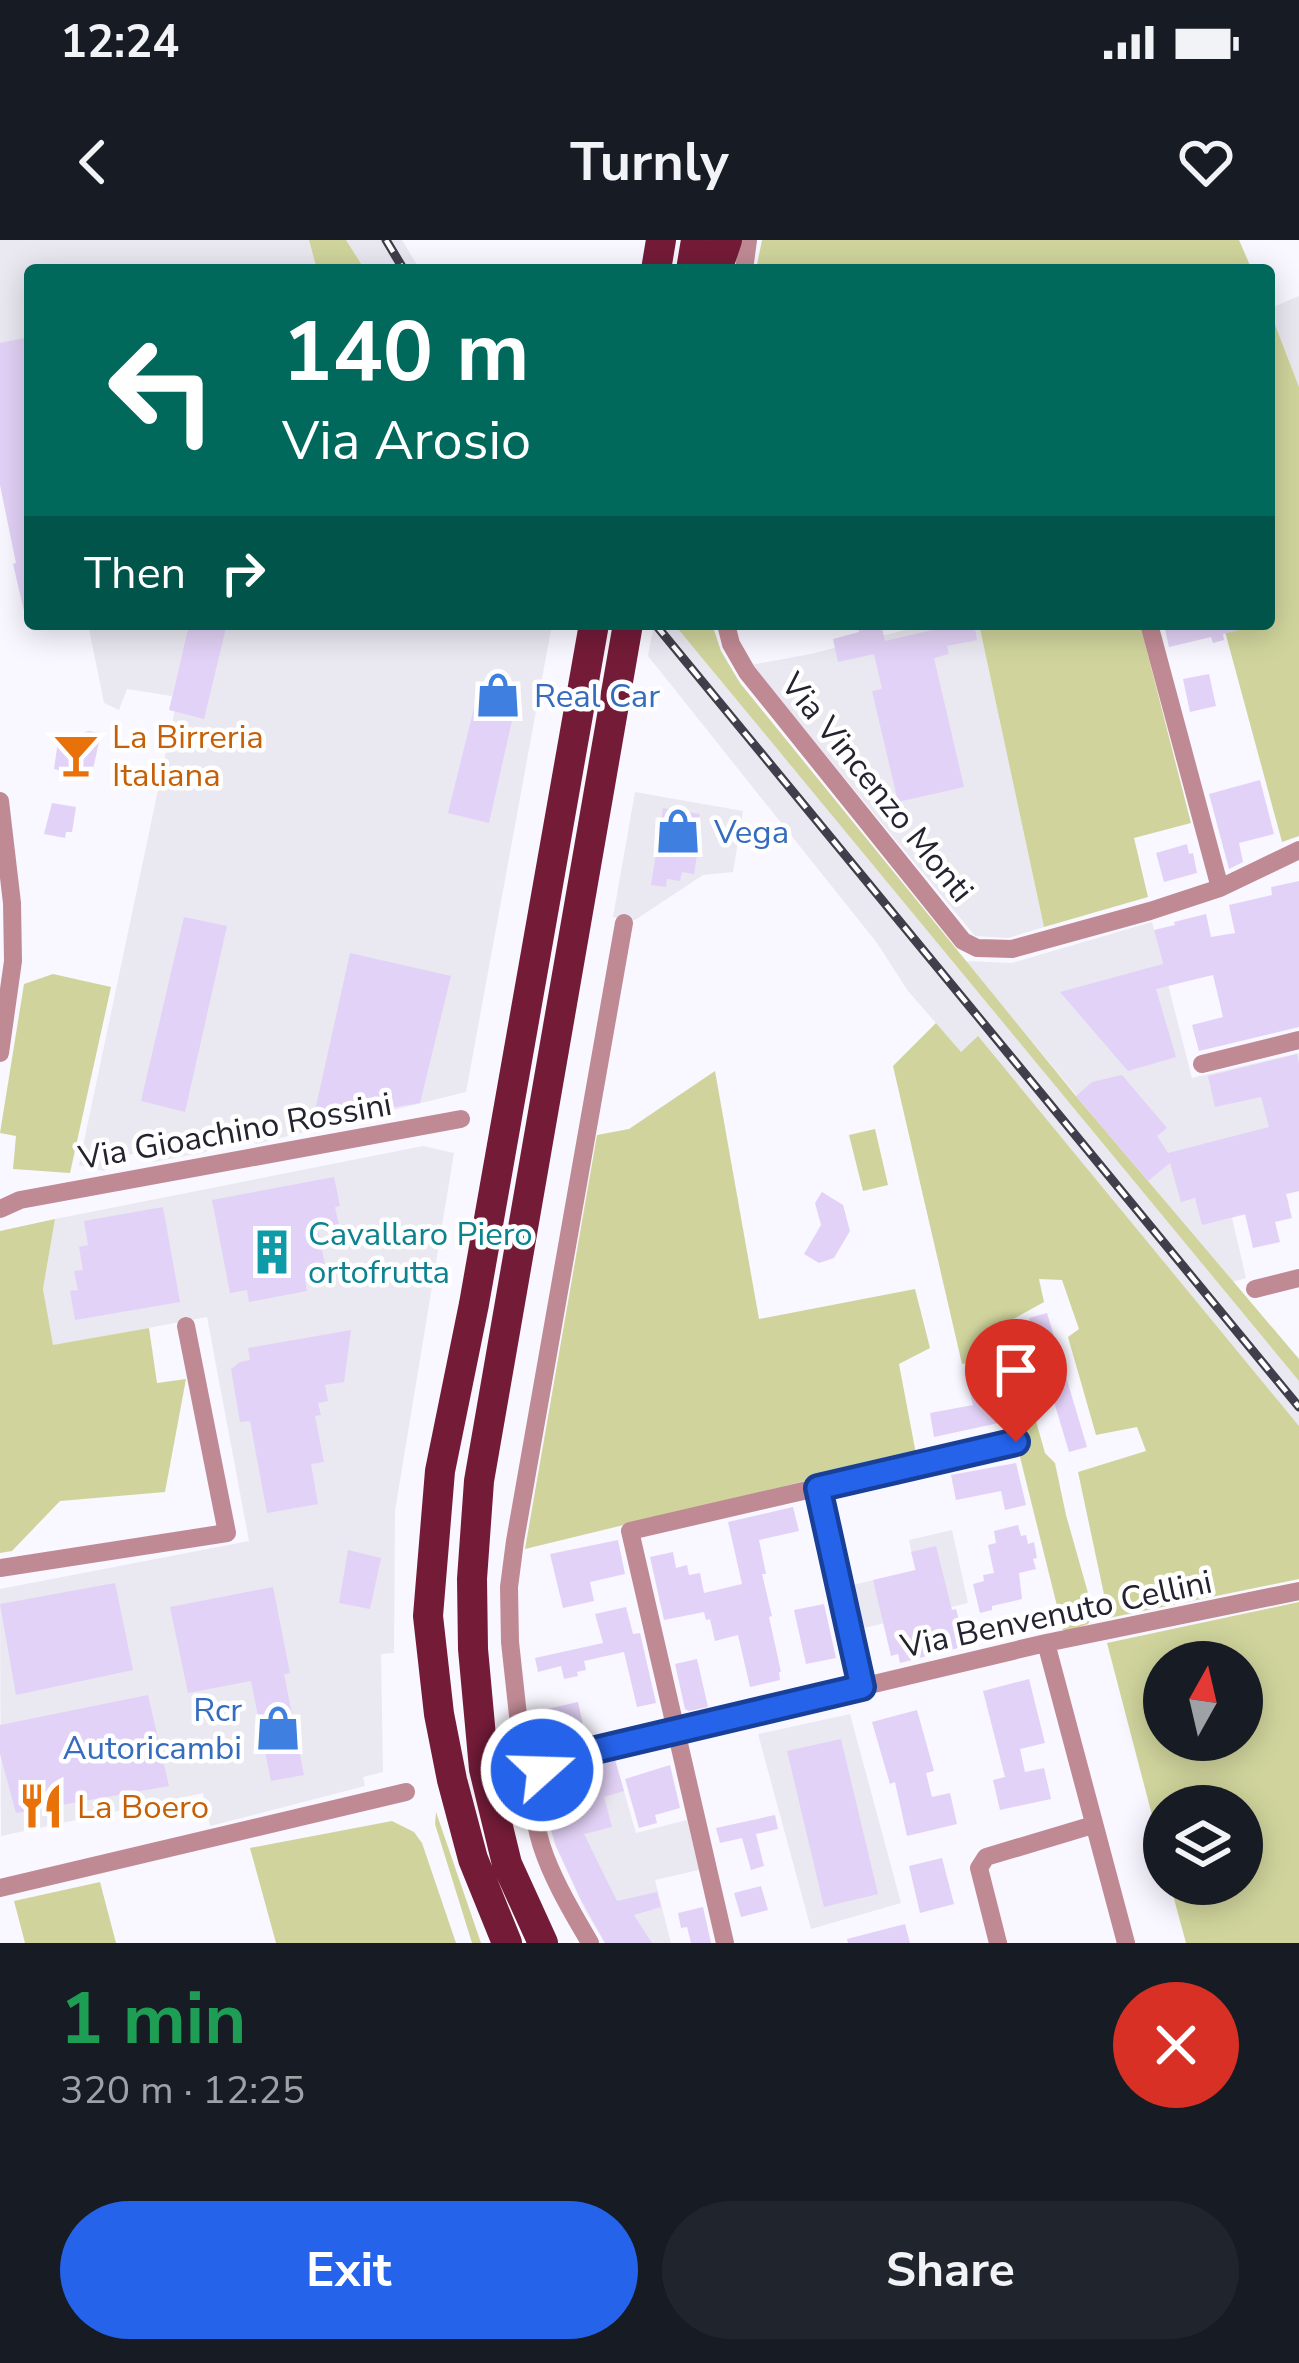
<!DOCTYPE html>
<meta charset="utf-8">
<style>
body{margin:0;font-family:"Nunito Sans",sans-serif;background:#20242c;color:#f1f3f6;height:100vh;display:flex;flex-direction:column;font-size:45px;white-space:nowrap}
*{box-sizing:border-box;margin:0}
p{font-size:39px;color:#9ea1a6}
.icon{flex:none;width:66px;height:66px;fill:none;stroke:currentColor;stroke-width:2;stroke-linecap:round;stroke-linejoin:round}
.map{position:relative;height:1703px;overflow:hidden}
.side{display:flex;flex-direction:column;background:#171b24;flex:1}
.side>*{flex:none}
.hud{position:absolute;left:24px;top:24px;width:1251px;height:366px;border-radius:12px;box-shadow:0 6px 30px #0003;background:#00695c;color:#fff;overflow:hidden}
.needle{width:78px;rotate:8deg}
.tools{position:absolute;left:1143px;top:1401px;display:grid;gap:24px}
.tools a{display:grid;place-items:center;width:120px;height:120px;border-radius:50%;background:#171b24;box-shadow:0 6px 30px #0003;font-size:60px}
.pin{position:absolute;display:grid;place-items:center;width:102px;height:102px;color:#fff;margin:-123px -51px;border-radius:50% 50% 50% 0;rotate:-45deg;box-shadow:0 0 12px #0007}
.pin .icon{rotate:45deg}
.me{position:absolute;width:132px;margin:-66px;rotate:70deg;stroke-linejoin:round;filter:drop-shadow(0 0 9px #0008)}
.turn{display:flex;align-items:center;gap:42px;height:252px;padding:0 60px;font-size:54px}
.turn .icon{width:156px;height:156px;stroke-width:2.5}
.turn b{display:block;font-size:84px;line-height:102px}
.then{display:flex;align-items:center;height:114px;padding:0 60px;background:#0003;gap:24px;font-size:45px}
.round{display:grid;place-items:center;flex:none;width:126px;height:126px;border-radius:63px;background:#20242c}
.summary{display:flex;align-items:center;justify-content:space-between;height:204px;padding:0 60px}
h1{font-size:72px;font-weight:700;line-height:90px;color:#1e9e55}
.cta{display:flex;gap:24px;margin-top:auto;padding:24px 60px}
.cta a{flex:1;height:138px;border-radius:72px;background:#2563eb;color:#fff;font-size:48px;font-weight:700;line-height:138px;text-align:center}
.cta a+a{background:#20242c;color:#f1f3f6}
.status{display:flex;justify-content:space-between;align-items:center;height:84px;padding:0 60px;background:#171b24;direction:ltr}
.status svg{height:33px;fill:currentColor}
header{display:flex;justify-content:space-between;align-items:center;height:156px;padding:0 60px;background:#171b24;font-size:54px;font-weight:700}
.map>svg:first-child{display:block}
</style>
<div class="status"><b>12:24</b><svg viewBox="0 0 49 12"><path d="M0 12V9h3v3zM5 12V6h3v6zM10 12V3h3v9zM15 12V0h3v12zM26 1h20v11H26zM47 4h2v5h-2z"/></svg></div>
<header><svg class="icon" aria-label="back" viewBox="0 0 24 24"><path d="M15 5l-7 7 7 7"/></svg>Turnly<svg class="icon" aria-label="heart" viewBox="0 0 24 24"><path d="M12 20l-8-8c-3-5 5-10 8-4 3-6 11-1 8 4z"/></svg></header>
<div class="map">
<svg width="1299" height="1703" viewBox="0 0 1299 1703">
<rect width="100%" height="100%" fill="#f9f7ff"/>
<path fill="#eae8f1" d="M0,0H309L317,30H30V319L0,233Z
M346,0H402L420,30H365Z
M1299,56V147L1269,69Z
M88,384H189L172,456L127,449L119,470L104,463Z
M193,384H552L466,852L256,904L239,885L214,889L206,912L153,922L142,912L118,917L104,931L79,925Z
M654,384H674L1299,1141V1186L978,797L961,812L908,751L877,703L648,416Z
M929,384H979L1044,687L1008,698L975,696L751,425L811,414Z
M635,552L743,571L733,632L703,635L635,680L613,677Z
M1152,682L1192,838L1299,813V951L1286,954L1289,963L1232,978L1246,1038L1232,1042L965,721L1012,723Z
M423,906L454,913L395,1271L394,1413L381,1414L383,1532L363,1537L365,1546L210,1586L203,1553L1,1596L0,1349L249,1301L207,1077L52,1106L43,1049L55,979Z
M952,1290L968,1363L864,1388L853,1345L915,1330L909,1300Z
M850,1474L901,1663L811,1689L758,1494Z
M615,1520L636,1593L687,1580L699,1630L655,1640L671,1703H605L585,1670L554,1602L544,1565L563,1534Z"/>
<path fill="#d0d49c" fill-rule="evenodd" d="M309,0H346L365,30H317Z
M762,0H1239L1252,30H756Z
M1269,69L1299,147V596L1282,602L1223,384H1269Z
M674,384H712L721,411L740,443L1076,856L1299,1119V1141Z
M979,384H1140L1191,583L1134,598L1148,657L1044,687Z
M53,734L111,747L70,933L13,929L16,896L0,893L24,744Z
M936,783L961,812L978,796L1299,1186V1339L1109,1378L1078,1232L1146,1211L1137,1187L1096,1195L1068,1097L1079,1089L1062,1040L1039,1039L1044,1062L1008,1082L1045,1213L1055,1223L1066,1275L1094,1374L1088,1384L1069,1391L1063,1390L1019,1213L1014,1178L997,1116L962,1124L893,826Z
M715,831L759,1079L915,1049L930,1108L899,1124L916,1214L525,1309L597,895L629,889Z
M875,889L888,945L863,951L849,895Z
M55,979L43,1049L53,1105L149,1088L157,1143L186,1139L165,1252L60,1261L12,1311L0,1313V991Z
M1299,1362V1703H1186L1170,1644H1242V1566H1164V1621L1107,1403ZM1164,1422H1242V1500H1164Z
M436,1572L481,1703H472L435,1584Z
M392,1581L414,1592L422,1603L456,1703H276L250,1608Z
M100,1642L116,1703H25L14,1661Z"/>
<path fill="#e3d2f7" d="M30,97V374L25,375L13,324L16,323L0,245V103Z
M189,384H227L204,479L169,470Z
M857,384H881L885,401L958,384H974L977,400L947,406L949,414L934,418L964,547L898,562L872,451L882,449L874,414L838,422L833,399L859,392Z
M1164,384H1243V389L1223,394L1224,400L1213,403L1211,397L1169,407Z
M1209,434L1216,466L1190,472L1183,439Z
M480,444L518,454L489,583L448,573Z
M88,491L101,493L91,538L54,529L58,501Z
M1260,540L1274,594L1239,603L1243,622L1229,629L1209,554Z
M52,563L76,567L72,592H66L65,598L44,594Z
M663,568L700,574L694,608H698L694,634L682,632L680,641L667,639L666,647L651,645Z
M1187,604L1189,614L1193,613L1197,633L1164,642L1156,613Z
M1299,641V787L1199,811L1192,785L1223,777L1213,735L1188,741L1156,749L1176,817L1128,831L1060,752L1163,724L1154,690L1175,685L1174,682L1206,674L1211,697L1235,693L1229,665L1272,655L1271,647Z
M184,677L227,686L185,872L141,861Z
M350,713L451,736L420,863L313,880Z
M1297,814L1299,824V951L1286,954L1292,978L1275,982L1280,1002L1253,1008L1245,974L1202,985L1195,958L1181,962L1170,923L1148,941L1076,856L1092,842L1122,835L1167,888L1157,896L1168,913L1269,887L1261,857L1215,867L1208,836Z
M334,937L340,966L335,967L339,985L318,989L327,1035L305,1040L307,1051L249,1062L247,1050L230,1053L212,960Z
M822,952L843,965L850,991L834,1018L819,1023L804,1014L821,985L815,963Z
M163,967L180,1062L75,1080L70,1051L78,1050L74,1031L83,1030L79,1007L88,1005L84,981Z
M1047,1073L1087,1207L1069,1212L1029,1078Z
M351,1090L344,1142L325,1145L328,1161L318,1163L321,1175L315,1176L324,1222L311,1224L318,1264L267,1273L250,1181L240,1182L231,1129L240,1122L250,1120L248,1108Z
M994,1126L1008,1181L934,1197L930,1173L973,1165L965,1133Z
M1016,1223L1026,1265L1005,1270L1001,1251L956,1260L951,1235Z
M793,1267L799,1291L759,1300L766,1334H762L772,1376L769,1377L781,1432H779L780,1440L750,1447L738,1395L715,1401L710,1379L706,1380L704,1372L664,1380L650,1317L673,1312L676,1328L687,1325L689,1335L700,1333L704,1353L742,1344L728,1282Z
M1018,1285L1021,1296L1026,1295L1028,1304L1034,1302L1037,1318L1033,1319L1036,1329L1019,1333L1022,1359L992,1366V1370L980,1373L973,1344L984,1341L983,1335L994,1333L988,1305L996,1303L994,1291Z
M618,1300L625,1334L590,1342L594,1361L563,1368L550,1314Z
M936,1306L952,1370L956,1369L964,1399L956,1401L958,1408L900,1423L898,1414L891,1416L873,1340L916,1330L911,1312Z
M348,1310L381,1318L370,1369L339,1363Z
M115,1343L133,1430L16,1455L0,1364Z
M273,1347L290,1433L284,1434L304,1535L271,1541L251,1441L188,1453L170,1367Z
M824,1364L836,1418L806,1424L794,1370Z
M626,1367L633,1394L640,1393L656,1463L637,1467L624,1412L584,1421L586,1430L577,1432L578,1436L564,1439L561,1426L538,1432L535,1418L603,1403L595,1374Z
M697,1419L708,1467L689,1471L685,1469L675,1424Z
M1029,1439L1045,1503L1020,1509L1025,1532L1044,1528L1051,1559L1000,1570L993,1540L1005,1537L983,1451Z
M148,1455L169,1546L16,1573L0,1514V1485Z
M578,1462L583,1485L552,1492L547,1469Z
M917,1470L934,1531L926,1533L932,1557L950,1553L957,1584L907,1596L895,1542L890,1544L872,1482Z
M841,1499L878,1654L824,1667L787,1511Z
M615,1520L624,1551L604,1557L612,1587L584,1594L617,1661L657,1652L661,1667L634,1675L652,1703H605L580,1658L556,1606L550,1586L548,1564L570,1558L563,1534Z
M670,1525L680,1568L655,1575L657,1583L639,1588L625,1539Z
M775,1575L778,1589L756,1594L764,1626L751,1630L742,1598L720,1603L716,1588Z
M942,1618L954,1664L920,1673L909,1626Z
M761,1646L768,1670L741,1677L734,1653Z
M703,1667L711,1703H691L687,1687L681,1688L678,1673Z
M905,1684L910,1703H848L847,1699Z"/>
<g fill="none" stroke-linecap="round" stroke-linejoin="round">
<path stroke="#c08a94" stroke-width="18" d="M744,30L748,0
M726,384L731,404L747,432L963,701L977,708L1012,709L1150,671L1220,648L1299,610
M1149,384L1220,648
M0,561L12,663L13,721L0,813
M624,683L515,1301L509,1347L510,1402L521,1503L531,1518L549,1521L1046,1403L1299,1351
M1202,824L1299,800
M0,969L20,960L461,879
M1255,1049L1299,1038
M818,1248L862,1447
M0,1328L227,1293L186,1086
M1046,1403L1126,1703
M549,1521C508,1572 564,1657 590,1703
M0,1648L406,1552
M725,1703L630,1291L1016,1202
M998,1703L979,1628L986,1617L1093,1585"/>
<path stroke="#741b38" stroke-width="30" d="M656,30L661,0
M691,30L696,0
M717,30L727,0
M507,1703L473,1619L452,1540L439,1474L428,1376L440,1231L474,1064L594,384
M543,1703L507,1624L484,1529L473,1409L472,1339L479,1241L628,384"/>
<g stroke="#413e4b" stroke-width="9">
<path id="rail" d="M386,0L404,30
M655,384L1299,1167"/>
</g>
<use href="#rail" stroke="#fff" stroke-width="4.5" stroke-dasharray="14" stroke-linecap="butt"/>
</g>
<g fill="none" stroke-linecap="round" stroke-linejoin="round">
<g stroke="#184099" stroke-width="30">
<path id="route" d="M542,1530L549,1521L862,1447L818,1248L1016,1202"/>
</g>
<use href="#route" stroke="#2563eb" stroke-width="21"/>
</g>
<defs>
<g id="shop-bare" transform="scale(3.6)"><path d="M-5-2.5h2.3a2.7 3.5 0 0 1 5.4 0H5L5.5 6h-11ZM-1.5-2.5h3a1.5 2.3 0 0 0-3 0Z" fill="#3f7fe0" stroke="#fff" stroke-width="2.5" paint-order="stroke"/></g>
<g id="bar-bare" transform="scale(3.6)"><path d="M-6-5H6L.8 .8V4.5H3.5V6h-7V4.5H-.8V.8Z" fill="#e8710a" stroke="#fff" stroke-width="2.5" paint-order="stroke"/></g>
<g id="building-bare" transform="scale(3.6)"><path d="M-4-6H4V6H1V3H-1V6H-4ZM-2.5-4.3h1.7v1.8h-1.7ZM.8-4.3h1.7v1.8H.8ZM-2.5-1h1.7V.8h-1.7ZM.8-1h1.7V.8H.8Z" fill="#0f9aa8" stroke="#fff" stroke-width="2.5" paint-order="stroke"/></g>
<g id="restaurant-bare" transform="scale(3.6)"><path d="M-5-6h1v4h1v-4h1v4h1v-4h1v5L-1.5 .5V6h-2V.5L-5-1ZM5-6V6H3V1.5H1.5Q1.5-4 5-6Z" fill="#e8710a" stroke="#fff" stroke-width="2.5" paint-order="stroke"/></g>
</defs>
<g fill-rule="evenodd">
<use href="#shop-bare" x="498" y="455"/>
<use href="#bar-bare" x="76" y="515"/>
<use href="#shop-bare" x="678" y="591"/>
<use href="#building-bare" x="272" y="1012"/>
<use href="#shop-bare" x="278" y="1488"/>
<use href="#restaurant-bare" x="41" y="1566"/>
</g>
<g text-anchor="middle" stroke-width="9" stroke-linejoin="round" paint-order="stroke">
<g font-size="33" fill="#366cbe" stroke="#fff" text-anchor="start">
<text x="534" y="467">Real Car</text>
<text x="714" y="603">Vega</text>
<text x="242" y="1481" text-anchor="end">Rcr<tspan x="242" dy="38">Autoricambi</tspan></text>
</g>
<g font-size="33" fill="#c56008" stroke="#fff" text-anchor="start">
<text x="112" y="508">La Birreria<tspan x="112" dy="38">Italiana</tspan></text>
<text x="77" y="1578">La Boero</text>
</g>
<g font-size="33" fill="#262330" stroke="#fff">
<text transform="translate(878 547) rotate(51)" y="12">Via Vincenzo Monti</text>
<text transform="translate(235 890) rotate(-10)" y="12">Via Gioachino Rossini</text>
<text transform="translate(1056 1373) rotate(-12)" y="12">Via Benvenuto Cellini</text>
</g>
<g font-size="33" fill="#0d838f" stroke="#fff" text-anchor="start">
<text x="308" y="1005">Cavallaro Piero<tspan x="308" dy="38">ortofrutta</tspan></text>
</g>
</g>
</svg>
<div class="tools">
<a><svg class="needle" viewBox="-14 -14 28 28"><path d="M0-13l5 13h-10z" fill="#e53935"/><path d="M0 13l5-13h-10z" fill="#9ea1a6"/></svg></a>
<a><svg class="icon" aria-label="layers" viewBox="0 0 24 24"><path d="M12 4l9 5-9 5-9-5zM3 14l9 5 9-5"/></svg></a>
</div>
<div class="pin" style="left:1016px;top:1202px;background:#d93025"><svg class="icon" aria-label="arrive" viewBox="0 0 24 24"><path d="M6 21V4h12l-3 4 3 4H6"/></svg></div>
<svg class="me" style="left:542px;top:1530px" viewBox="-20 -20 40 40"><circle r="17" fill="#2563eb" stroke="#fff" stroke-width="3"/><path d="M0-11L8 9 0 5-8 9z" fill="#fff"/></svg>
<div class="hud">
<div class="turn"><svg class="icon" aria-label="left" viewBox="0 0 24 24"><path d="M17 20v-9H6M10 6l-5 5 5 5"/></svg><div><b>140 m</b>Via Arosio</div></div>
<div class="then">Then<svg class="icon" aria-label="right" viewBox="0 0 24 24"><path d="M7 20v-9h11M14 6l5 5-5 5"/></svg></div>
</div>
</div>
<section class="side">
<div class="summary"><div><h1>1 min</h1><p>320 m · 12:25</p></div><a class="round" style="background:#d93025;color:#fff"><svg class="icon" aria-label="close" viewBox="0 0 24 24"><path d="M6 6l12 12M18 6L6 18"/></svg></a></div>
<div class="cta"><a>Exit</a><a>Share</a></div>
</section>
